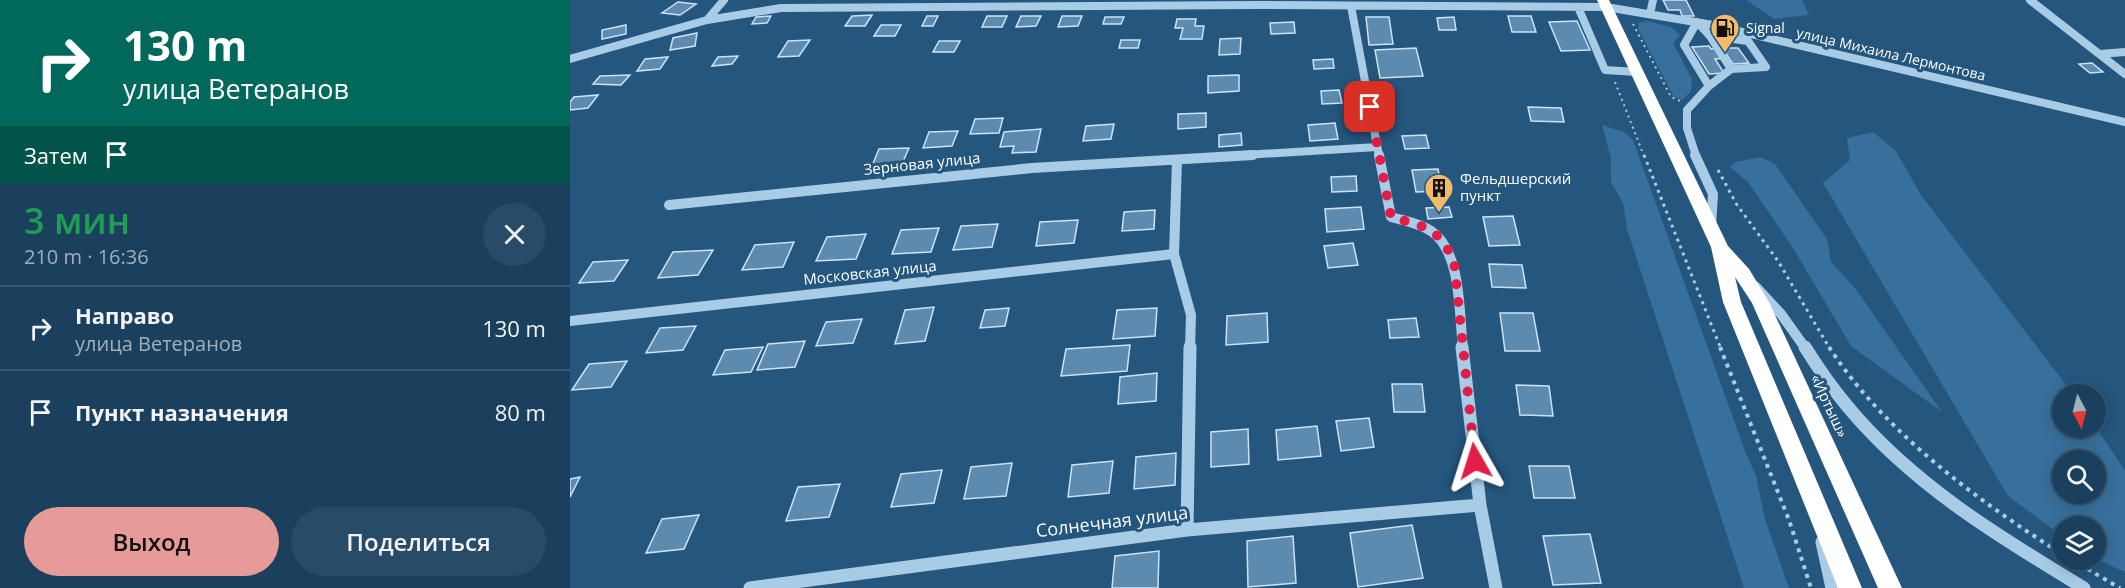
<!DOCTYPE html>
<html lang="ru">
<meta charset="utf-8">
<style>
body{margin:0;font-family:"Open Sans",sans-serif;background:#284b67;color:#f1f3f6;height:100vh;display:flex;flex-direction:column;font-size:22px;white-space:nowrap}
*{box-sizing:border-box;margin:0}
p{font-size:20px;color:#a0afbc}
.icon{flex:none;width:33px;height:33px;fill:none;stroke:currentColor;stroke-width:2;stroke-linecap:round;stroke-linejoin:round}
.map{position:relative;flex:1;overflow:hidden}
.panel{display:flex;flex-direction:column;background:#1b405e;width:570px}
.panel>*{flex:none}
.banner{background:#00695c;color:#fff;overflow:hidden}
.needle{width:39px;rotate:173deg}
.buttons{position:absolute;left:1482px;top:384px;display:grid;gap:12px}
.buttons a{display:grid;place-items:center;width:54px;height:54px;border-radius:50%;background:#1b405e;box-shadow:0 3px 15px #0003,0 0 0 2px #395973;font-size:30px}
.pin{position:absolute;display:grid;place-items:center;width:51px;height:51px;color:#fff;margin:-26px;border-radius:12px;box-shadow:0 3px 9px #0006}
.me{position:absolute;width:66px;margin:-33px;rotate:354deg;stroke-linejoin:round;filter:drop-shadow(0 0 4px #0008)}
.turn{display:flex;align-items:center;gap:21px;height:126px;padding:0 24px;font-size:27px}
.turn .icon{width:78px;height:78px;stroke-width:2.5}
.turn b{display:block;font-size:42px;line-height:51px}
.then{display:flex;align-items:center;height:57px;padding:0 24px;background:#0003;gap:12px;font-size:22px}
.round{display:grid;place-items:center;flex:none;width:63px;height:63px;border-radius:32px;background:#284b67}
.overview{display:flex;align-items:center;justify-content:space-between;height:102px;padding:0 24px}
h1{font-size:36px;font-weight:600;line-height:45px;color:#1e9e55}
.cta{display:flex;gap:12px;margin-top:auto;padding:12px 24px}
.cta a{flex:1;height:69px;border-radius:36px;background:#e69b98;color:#111;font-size:24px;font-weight:600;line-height:69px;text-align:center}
.cta a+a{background:#284b67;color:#f1f3f6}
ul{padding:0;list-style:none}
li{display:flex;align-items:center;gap:18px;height:84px;padding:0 24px;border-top:2px solid #395973}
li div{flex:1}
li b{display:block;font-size:22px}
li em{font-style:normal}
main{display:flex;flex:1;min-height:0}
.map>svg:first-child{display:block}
</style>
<main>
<section class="panel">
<div class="banner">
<div class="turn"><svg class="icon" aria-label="right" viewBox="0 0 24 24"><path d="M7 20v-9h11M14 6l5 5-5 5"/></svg><div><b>130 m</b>улица Ветеранов</div></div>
<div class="then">Затем<svg class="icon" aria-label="arrive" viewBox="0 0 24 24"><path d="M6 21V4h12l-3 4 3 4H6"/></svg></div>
</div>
<div class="overview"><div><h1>3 мин</h1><p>210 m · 16:36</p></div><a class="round"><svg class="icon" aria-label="close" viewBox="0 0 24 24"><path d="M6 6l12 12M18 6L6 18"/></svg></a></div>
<ul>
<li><svg class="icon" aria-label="right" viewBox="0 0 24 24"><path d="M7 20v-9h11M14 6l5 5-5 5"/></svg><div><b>Направо</b><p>улица Ветеранов</p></div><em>130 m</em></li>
<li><svg class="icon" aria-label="arrive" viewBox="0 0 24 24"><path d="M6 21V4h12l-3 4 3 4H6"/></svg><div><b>Пункт назначения</b></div><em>80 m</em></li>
</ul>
<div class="cta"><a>Выход</a><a>Поделиться</a></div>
</section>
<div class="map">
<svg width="1555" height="588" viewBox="0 0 1555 588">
<rect width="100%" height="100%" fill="#24567e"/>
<path fill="#37709c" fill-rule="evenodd" d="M1176,0H1232L1239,15L1204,19Z
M1077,21L1101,27L1110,35L1103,43L1122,79L1121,91L1112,100L1104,97L1068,29L1069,23Z
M1032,125L1054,132L1063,140L1175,451L1186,476L1195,519L1219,588H1174L1057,229L1053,203L1041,182V159Z
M1303,132L1326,151L1351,195L1503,394H1492V428L1526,427L1555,471V572L1526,559V526H1492V536L1438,496L1253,183L1280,160L1277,138ZM1492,460H1526V494H1492Z
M1190,157L1205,164L1257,239L1261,262L1285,288L1372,412L1281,346L1223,248L1178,182L1160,167L1166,162Z"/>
<path fill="#5d8baf" stroke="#cce3f5" stroke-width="1.5" d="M1093,0H1116L1124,16H1112L1110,10H1098Z
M108,2L126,4L110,15L92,13Z
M302,15L295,26H275L282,16Z
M201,16L197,23L182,24L186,17Z
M357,16H368L363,26H352Z
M417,16H437L432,27H412Z
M451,16H471L466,26L446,27Z
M492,16H512L508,26L488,27Z
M938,16H961L966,32H942Z
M535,17H554L551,24H533Z
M796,17H819L823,44L799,45Z
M884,17L886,30H869L867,18Z
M607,19H626L625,26H634L632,39H610L613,28H605Z
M1007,21L1020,50L991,51L979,22Z
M724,22L725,33L701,34L700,23Z
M56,25V34L32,39V30Z
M311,25H331L325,36H304Z
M127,33L125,46L100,50L103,38Z
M671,38L670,54L649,55L650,39Z
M240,40L229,56L208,57L218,41Z
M551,40H570L568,48H549Z
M369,41H390L384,52H363Z
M1139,46L1141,49L1152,48L1159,58L1145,59L1154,73L1139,74L1122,47Z
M846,48L853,76L810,78L805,50Z
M1152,48H1168L1179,63L1163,64Z
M168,56L162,64L142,66L148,57Z
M98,57L90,69L67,71L75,59Z
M763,59L764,68L744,69L743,60Z
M1522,63L1533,72L1520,73L1509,64Z
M60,75L51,85L23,84L30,76Z
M669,75V91L638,93V76Z
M769,90L772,103L752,104L751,91Z
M28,95L18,108L0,110V102L4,97Z
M958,107L991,108L994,122L961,121Z
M636,113V127L608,129V114Z
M433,118L429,133L400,134L405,119Z
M765,123L768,139L740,141L738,125Z
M544,124L541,139L513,141L516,126Z
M471,129L466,152L442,153L444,146L430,147L434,132Z
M388,131L382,146L353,148L359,132Z
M671,133L672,145L649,147V135Z
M856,135L859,148L835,149L832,136Z
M339,148L332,164L302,166L309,149Z
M868,169L872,191L846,192L842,170Z
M786,176L787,191L762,192L761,177Z
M791,207L794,229L757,232L755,209Z
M879,207L882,217L858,219L856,208Z
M585,210L584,229L552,231L554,212Z
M943,216L950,245L919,246L913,217Z
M508,220L504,243L466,246L470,222Z
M428,224L422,247L383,250L391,226Z
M369,228L361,252L322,254L331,230Z
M296,234L286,259L246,261L257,237Z
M224,242L213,267L172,270L185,245Z
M783,243L788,265L758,268L754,246Z
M143,250L128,275L88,278L103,252Z
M58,260L44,281L9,283L23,262Z
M919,264L952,265L956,288L922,287Z
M364,307L355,341L325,344L335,310Z
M439,308L435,326L410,328L415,310Z
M587,308L585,336L543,339L547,310Z
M697,313L698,342L656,345L657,316Z
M930,313H963L970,351H935Z
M846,318L849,337L820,338L818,320Z
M292,319L283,343L246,346L256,322Z
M126,326L113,350L76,353L90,328Z
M235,341L225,367L187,370L198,344Z
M560,345L557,371L491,376L496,349Z
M193,347L181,372L143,375L155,350Z
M57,361L41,387L2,390L19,364Z
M587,373L586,401L548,404L550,377Z
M822,384H852L855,412H824Z
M946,385L979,386L983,416L950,415Z
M799,418L804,447L771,451L766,421Z
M747,426L751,456L708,460L706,430Z
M678,429L679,464L641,467V432Z
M606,453L605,485L564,489L566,457Z
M543,461L539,493L498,497L502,465Z
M442,463L436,496L394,499L401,467Z
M959,466H999L1005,498H964Z
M372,470L364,503L321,507L331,474Z
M10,477L0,497V479Z
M270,484L259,517L216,521L228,487Z
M129,515L114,549L76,553L92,519Z
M842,525L853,578L788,587L780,533Z
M1020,534L1031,583L983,585L973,536Z
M723,536L726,583L678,587L677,541Z
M589,551L588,588H542L545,556Z"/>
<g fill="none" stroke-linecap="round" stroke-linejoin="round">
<path stroke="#a9cce6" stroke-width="2" stroke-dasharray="2 4" stroke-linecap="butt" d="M1063,24L1101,97L1110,101
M1045,82L1074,156"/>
<path stroke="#a9cce6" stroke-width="3" stroke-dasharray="3 4.5" stroke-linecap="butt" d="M1074,155L1151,349
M1148,170L1167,205L1208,261L1260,349"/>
<path stroke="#a9cce6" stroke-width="4" stroke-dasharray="4 5" stroke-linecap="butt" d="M1150,347L1219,520L1241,588
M1259,347C1314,432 1408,501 1492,554
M1502,560L1550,588"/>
<path stroke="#a9cce6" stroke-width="8" d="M1460,0L1555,74
M781,6L809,156
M1008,7L1035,70L1067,72
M1080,14L1083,0
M137,20L154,0
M1127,22L1140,36L1161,69L1139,86L1114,45Z
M1140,36L1178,41L1196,67L1161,69
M1530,54L1555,52
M0,59L137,20L211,8L686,5L1036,7L1143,25L1555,122
M658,156L807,147
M1126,156L1117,128V110L1139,86"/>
<path stroke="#a9cce6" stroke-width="10" d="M809,155L821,217C834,221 849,223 861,231C892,251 889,315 893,349
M1125,155L1143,194L1141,227
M607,160L604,254L621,315L620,349
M99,205L462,168L683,155
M1185,286L1211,314L1236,349
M0,321L604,254"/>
<path stroke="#a9cce6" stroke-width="13" d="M892,347L910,505L926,588
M1235,347C1248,368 1262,388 1278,407C1342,484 1429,537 1514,588
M617,530L620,347
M1252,542L1262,588
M180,588L617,530L910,505"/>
<path fill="#fff" fill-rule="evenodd" d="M1027,0H1039L1158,246L1179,269L1199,302L1332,588H1308L1182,303L1165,277L1171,302L1292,588H1268L1153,302L1141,247Z"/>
</g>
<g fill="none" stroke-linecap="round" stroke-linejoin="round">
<path stroke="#e11d48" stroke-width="10" stroke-dasharray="0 18" d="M800,107L821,217C855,227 869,227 884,262L905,461"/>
</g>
<defs>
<g id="fuel-pin" transform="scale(1.5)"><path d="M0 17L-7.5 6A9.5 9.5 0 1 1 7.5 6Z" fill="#f1bb6c" stroke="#24567e"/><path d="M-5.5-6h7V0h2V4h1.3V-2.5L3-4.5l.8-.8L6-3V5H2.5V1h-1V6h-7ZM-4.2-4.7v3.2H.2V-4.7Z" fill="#111"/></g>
<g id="building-pin" transform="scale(1.5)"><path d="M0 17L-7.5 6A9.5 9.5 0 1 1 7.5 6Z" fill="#f1bb6c" stroke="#24567e"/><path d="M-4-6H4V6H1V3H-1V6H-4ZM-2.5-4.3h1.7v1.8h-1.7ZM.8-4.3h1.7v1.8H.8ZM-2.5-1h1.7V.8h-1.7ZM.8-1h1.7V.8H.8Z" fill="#111"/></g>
</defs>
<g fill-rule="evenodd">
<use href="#fuel-pin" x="1155" y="28"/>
<use href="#building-pin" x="869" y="188"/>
</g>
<g text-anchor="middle" stroke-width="6" stroke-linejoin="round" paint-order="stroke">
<g font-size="14" fill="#fff" stroke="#24567e" text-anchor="start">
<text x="1176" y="33">Signal</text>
</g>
<g font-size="14" fill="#fff" stroke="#24567e">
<text transform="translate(1321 54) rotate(13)" y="5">улица Михаила Лермонтова</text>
</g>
<g font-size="15" fill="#fff" stroke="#24567e">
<text transform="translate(352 164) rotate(-6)" y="5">Зерновая улица</text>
<text transform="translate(300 273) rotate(-6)" y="5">Московская улица</text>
<text transform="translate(1259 406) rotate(65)" y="5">«Иртыш»</text>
</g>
<g font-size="15" fill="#fff" stroke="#24567e" text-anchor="start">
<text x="890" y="184">Фельдшерский<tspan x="890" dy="17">пункт</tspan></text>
</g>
<g font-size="18" fill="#fff" stroke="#24567e">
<text transform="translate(542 522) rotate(-7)" y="6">Солнечная улица</text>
</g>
</g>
</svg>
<div class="buttons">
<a><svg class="needle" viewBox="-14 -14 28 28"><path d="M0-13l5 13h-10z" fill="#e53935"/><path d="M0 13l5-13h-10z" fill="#a0afbc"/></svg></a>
<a><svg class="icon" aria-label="search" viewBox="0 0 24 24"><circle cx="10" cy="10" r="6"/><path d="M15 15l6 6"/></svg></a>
<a><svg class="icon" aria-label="layers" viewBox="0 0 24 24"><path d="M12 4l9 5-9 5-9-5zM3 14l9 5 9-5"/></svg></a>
</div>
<div class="pin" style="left:800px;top:107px;background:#d93025"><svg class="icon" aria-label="arrive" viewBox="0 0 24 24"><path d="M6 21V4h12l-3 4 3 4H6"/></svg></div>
<svg class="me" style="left:905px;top:461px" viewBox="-20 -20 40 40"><path d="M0-17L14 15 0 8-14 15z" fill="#e11d48" stroke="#fff" stroke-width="4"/></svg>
</div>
</main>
